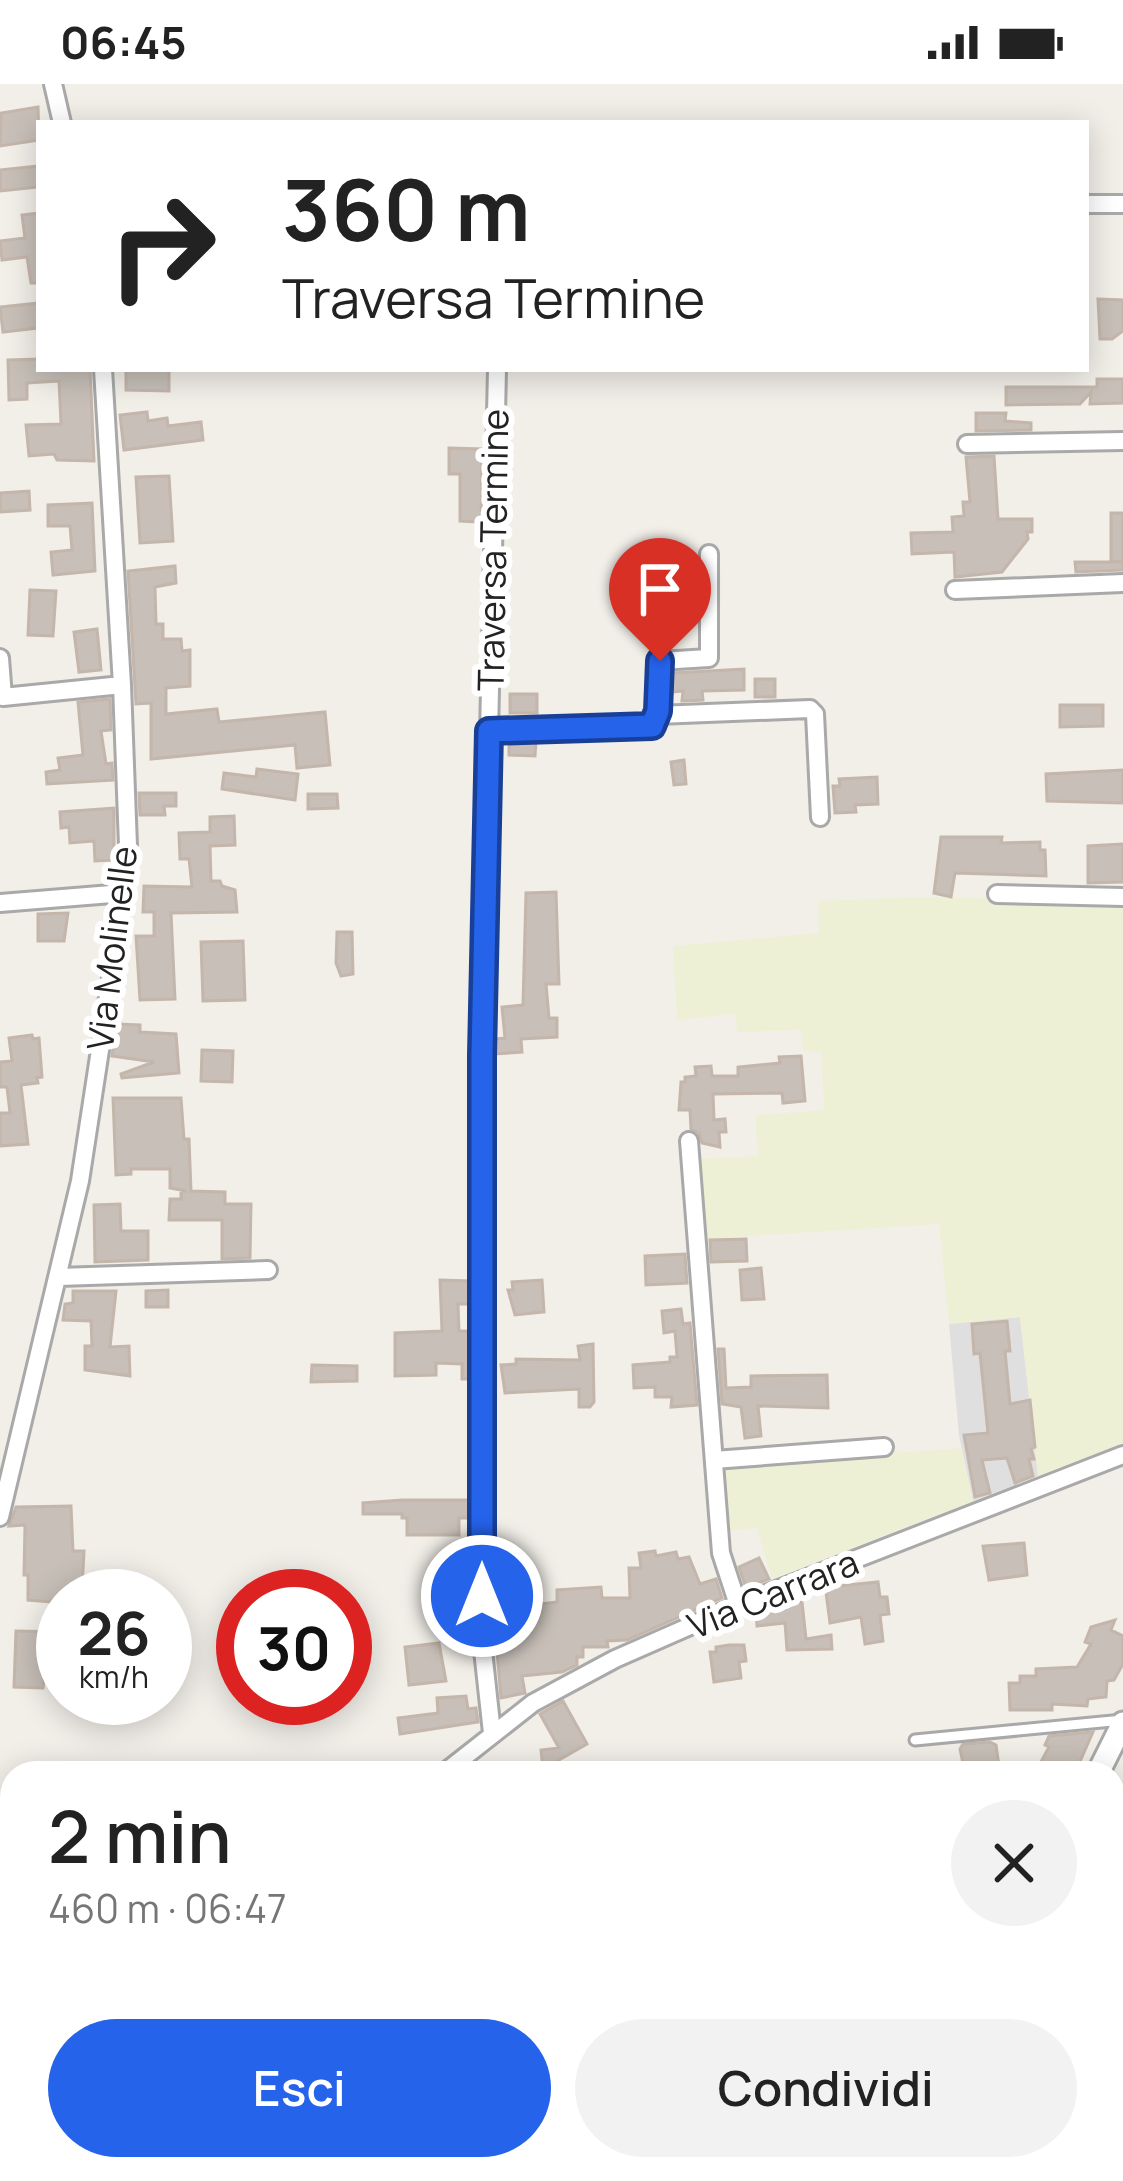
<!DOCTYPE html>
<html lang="it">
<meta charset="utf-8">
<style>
body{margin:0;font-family:Manrope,sans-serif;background:#f2f2f2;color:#222;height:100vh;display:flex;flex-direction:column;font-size:45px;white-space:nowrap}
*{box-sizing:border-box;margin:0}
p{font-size:39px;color:#767676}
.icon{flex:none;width:66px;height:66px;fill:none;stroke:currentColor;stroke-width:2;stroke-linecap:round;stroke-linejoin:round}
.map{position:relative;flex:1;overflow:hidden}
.side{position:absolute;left:0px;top:1677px;width:1125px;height:420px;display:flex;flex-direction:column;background:#fff;border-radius:36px 36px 0 0;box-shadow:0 6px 30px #0003}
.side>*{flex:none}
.top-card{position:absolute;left:36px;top:36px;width:1053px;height:252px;border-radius:0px;box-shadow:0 6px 30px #0003;background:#fff;color:#222;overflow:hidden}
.speed{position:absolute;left:36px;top:1485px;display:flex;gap:24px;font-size:60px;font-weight:700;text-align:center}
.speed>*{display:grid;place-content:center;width:156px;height:156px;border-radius:50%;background:#fff;box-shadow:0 6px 30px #0003;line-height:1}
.speed small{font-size:30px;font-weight:400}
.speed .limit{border:18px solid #d22;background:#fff;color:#111}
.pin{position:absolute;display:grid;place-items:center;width:102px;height:102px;color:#fff;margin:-123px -51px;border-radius:50% 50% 50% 0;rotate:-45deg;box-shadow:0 0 12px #0007}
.pin .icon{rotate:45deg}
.me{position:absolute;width:132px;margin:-66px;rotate:0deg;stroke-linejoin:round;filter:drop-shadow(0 0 9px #0008)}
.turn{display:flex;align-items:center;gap:42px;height:252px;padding:0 48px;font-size:54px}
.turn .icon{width:156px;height:156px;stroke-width:2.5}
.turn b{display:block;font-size:84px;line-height:102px}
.round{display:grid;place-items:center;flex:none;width:126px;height:126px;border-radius:63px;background:#f2f2f2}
.summary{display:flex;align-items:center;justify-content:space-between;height:204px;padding:0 48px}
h1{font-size:72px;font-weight:600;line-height:90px}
.primary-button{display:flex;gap:24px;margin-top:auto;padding:24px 48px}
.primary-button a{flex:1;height:138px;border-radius:72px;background:#2563eb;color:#fff;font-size:48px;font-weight:600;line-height:138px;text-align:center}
.primary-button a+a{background:#f2f2f2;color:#222}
.status{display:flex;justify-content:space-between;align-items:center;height:84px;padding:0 60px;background:#fff;direction:ltr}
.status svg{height:33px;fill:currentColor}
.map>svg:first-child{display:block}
</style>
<div class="status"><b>06:45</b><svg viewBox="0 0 49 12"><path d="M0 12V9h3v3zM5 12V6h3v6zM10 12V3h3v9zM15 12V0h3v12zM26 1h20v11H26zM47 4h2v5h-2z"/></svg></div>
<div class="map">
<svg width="1123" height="2097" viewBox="0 0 1123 2097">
<rect width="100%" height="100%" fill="#f2efe9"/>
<path fill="#e0dfdf" d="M1020,1233L1038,1392L973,1417L959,1351L949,1240Z"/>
<path fill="#eef0d5" d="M922,813L1123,816V1359L1038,1392L1020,1233L949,1240L939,1140L701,1155L696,1075L758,1072L755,1031L824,1026L821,968L804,967L800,946L737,948L735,930L677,936L673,862L819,849L818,817Z
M961,1364L973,1417L772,1495L757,1444L726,1447L723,1386L731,1381Z
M1123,1879V2097H1100L1098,2085H1113V1881Z"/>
<path fill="#c7bfb8" stroke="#c4b6ab" stroke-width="3" d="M38,23L39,56L0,62L1,29Z
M39,82V103L0,107V86Z
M39,129V199H31L27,173L2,176L0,157L25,154L22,131Z
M1098,215L1123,216V247L1112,255H1100Z
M39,219V244L3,248L0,223Z
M39,275V285H90L94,377L57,376L54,370L29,372L26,341L61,340L59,297L27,299V315L9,316L8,276Z
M126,285H169V307L126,306Z
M1097,295H1123V319L1090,320L1091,308L1080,320L1006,321V303H1097Z
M147,328L148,337L167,334L168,342L201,338L203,356L124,366L120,331Z
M976,329H1006L1005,337L1031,339V346L976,347Z
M449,364L482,365L481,454H476L477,438L460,437V390H449Z
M994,372L998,435H1032V448H1027L1028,455L1002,488L955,493L954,468L912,470L911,449L953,448L952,433L964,432L963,418H970L966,373Z
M169,392L173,457L140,459L136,393Z
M29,407L30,426L0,428V409Z
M92,419L95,487L53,491L51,468L72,466L70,442H48V421Z
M1111,429H1123V477L1111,478Z
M646,470L693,472V486L646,485Z
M1075,478H1123V486L1076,488Z
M175,482L176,499L155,503L156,540H163V555H181L182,567L190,566V602L166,604V630L217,625L219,638L325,628L330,681L297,684L295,661L151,675V619L136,620L128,487Z
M30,506L56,507L53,552L28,551Z
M97,545L101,586L79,588L74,548Z
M744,585V606L702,607L703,616L682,617L683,607L672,608V589Z
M755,595H775V613H755Z
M510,610H537V629H510Z
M110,615L111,646L101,647L106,680L112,679L113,696L47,700L46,688L60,686L58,674L83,671L78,618Z
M1060,621H1103V642L1060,643Z
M536,658L535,672L509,671V659Z
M684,676L686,700L674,701L671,678Z
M257,685L298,690L295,716L222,705L224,689L256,693Z
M1123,686V719L1047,717L1046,690Z
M877,693L878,720L855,721L856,728L835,729L833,702H840L839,695Z
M139,709H176V722H164L165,731H140Z
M308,710H337L338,724L308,725Z
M114,724V776L95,777L94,757L70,759L69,743L61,744L60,728Z
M234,732L235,761L210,762L211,797H220L222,802L235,806L237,828L171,829L175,915L140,916L136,852H154V828H143L144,802L192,803L189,775H180L179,749L210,748V733Z
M941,753H1002L1001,759L1040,758V766H1045L1046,792L955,789L951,813L934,809Z
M1123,760V798L1088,799V762Z
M556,808L559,900H546L549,934H557V953L521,955L522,968L495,970V955L505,954L502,923L523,921L526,809Z
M68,829L64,857H38V830Z
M337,848H352L353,890L341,892L336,879Z
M243,857L245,916L203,917L201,858Z
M117,940L140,941V948L176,950L179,989L122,994L121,990L154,978L112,972Z
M32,951L33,955L39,954L42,993L37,994L38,999L21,1001L28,1060L0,1062V1029H10L7,1003H0V978L12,977L9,954Z
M202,966L233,967L232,998L201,997Z
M801,972L805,1017L783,1019L782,1009L713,1010L714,1036L725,1035L726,1048H719L720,1063L702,1059L699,1049L691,1045L690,1026H679L681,998H685V993L696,992L695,983L711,982L712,992H738V983L780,979L779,973Z
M113,1014H181L184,1055H189L191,1107L225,1108V1120H251L250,1174L222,1175V1136H169L170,1115H181V1107H186L170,1104V1085H131V1090L116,1091Z
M120,1120L121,1147H148V1176L95,1178L94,1121Z
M746,1155L747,1177L711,1178L710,1156Z
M685,1170L687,1199L646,1201L645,1172Z
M761,1184L764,1215L742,1216L740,1186Z
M440,1196L469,1197V1220H458L459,1247H469V1295H462V1280L436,1279V1291L395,1292V1249L442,1247Z
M542,1196L544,1228L515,1231L508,1206H513L512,1198Z
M168,1206V1223H146V1207Z
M73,1207H116L110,1263L129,1262L130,1292L85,1286V1262H92L91,1237L63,1236L65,1220L73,1219Z
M681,1225L683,1240L690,1239L697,1321L671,1323L672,1313H655V1303L634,1304L633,1281L670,1278V1273H677L675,1247L664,1249L662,1227Z
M1007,1237L1010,1267H1005L1010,1320L1030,1316L1035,1363L1031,1365L1034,1375H1029L1033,1392L1015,1399L1007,1374L982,1376L990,1409L975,1413L964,1351L988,1349L980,1269L974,1270L972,1240Z
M593,1260L594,1318L590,1323H579V1305L505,1309L501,1281L516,1280V1275L580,1276L578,1262Z
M718,1265H724L726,1304L751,1303V1292L827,1291L828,1324L758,1322L761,1352L745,1354L741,1323L722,1320Z
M312,1281L357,1282V1297L311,1298Z
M402,1416H469V1434H459V1451H407V1434H402V1430H363V1419Z
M71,1422L73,1467H84L82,1506H68L63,1519L28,1516V1491H24L25,1441L9,1442L16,1423Z
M1024,1459L1027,1491L989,1496L983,1462Z
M655,1467L656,1472L676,1468L678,1475L689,1473L700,1500L716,1495L722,1514L627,1556L607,1557L608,1563H583V1573H577V1581L562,1588L522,1592L525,1609L501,1614L495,1544L525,1538L524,1522L557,1518V1506L601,1503L602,1514H630L629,1484H641L639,1469Z
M759,1474L769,1495L746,1504L739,1483Z
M838,1496V1502L878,1498L880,1513H887L889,1530L880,1531L883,1557L865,1560L861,1533L830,1539L825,1501Z
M802,1518L806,1555L831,1551L832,1565L787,1566L785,1539L757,1542L756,1528L775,1520Z
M1115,1536L1111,1546L1123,1552V1580L1114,1596L1107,1597L1106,1613L1088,1615L1087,1622L1052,1620V1626H1010L1009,1599H1020V1592H1036V1585L1077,1583L1091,1560L1085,1558L1091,1543Z
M16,1547L63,1548V1561L48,1560L43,1604L14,1603Z
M439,1559L446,1597L409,1601L405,1563Z
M729,1561H744L746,1577L739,1578L741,1594L714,1598L710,1568H716V1563Z
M466,1612L468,1625L476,1624L478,1638L400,1650L398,1634L438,1629L437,1614Z
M563,1617L587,1660L543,1685L541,1666L559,1664L540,1630Z
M1093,1648L1078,1682L1073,1680L1069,1689H1035L1049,1663L1045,1661L1049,1652Z
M990,1658L996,1661L1000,1689H965L960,1665L963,1660Z"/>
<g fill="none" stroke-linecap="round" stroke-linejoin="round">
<g stroke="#a9a9a9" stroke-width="15">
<path id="service" d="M915,1656L1123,1636
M841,2085L874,2097
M770,2097V2085"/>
</g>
<g stroke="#a9a9a9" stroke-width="22">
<path id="minor" d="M53,0L62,39
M1086,120H1123
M967,360L1123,357
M955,506L1123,499
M0,574L3,613L122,601
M657,631L810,625L815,630L820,733
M489,647L653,642L658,627L660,577L709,574V470
M997,810L1123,813
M0,819L124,809
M689,1057L721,1469L738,1521
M59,1193L268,1186
M714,1376L884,1363
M0,1433L80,1097L124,809L128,762L122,601L103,285
M492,1649L482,1557V971L497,285
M444,1689L533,1619L615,1575L738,1521L1123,1371
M86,2097L92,2085"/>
</g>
<g stroke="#a9a9a9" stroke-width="27">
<path id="tertiary" d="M1098,1689L1123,1639
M934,2097L938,2085"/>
</g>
<use href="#service" stroke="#fff" stroke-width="9"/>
<use href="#minor" stroke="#fff" stroke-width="16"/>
<use href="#tertiary" stroke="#fff" stroke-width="21"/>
</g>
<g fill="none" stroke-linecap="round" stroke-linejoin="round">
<g stroke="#184099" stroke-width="30">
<path id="route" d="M482,1512V971L489,647L652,642L658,627L660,577"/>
</g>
<use href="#route" stroke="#2563eb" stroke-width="21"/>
</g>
<g text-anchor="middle" stroke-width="12" stroke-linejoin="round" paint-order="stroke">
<g font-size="36" fill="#222" stroke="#fff">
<text transform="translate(493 466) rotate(-89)" y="13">Traversa Termine</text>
<text transform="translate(112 864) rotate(-83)" y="13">Via Molinelle</text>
<text transform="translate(773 1510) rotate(-22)" y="13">Via Carrara</text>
</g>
</g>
</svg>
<div class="speed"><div>26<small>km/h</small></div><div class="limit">30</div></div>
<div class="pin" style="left:660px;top:577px;background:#d93025"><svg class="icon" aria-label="arrive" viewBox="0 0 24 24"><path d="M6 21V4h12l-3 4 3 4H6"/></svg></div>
<svg class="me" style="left:482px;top:1512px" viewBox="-20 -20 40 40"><circle r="17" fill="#2563eb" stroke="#fff" stroke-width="3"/><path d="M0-11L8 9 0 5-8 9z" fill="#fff"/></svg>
<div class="top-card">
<div class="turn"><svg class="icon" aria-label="right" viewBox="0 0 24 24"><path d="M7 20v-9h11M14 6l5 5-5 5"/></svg><div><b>360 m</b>Traversa Termine</div></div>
</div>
<section class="side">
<div class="summary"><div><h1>2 min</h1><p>460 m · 06:47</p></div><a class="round"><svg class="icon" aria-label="close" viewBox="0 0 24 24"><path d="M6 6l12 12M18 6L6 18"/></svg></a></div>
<div class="primary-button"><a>Esci</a><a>Condividi</a></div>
</section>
</div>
